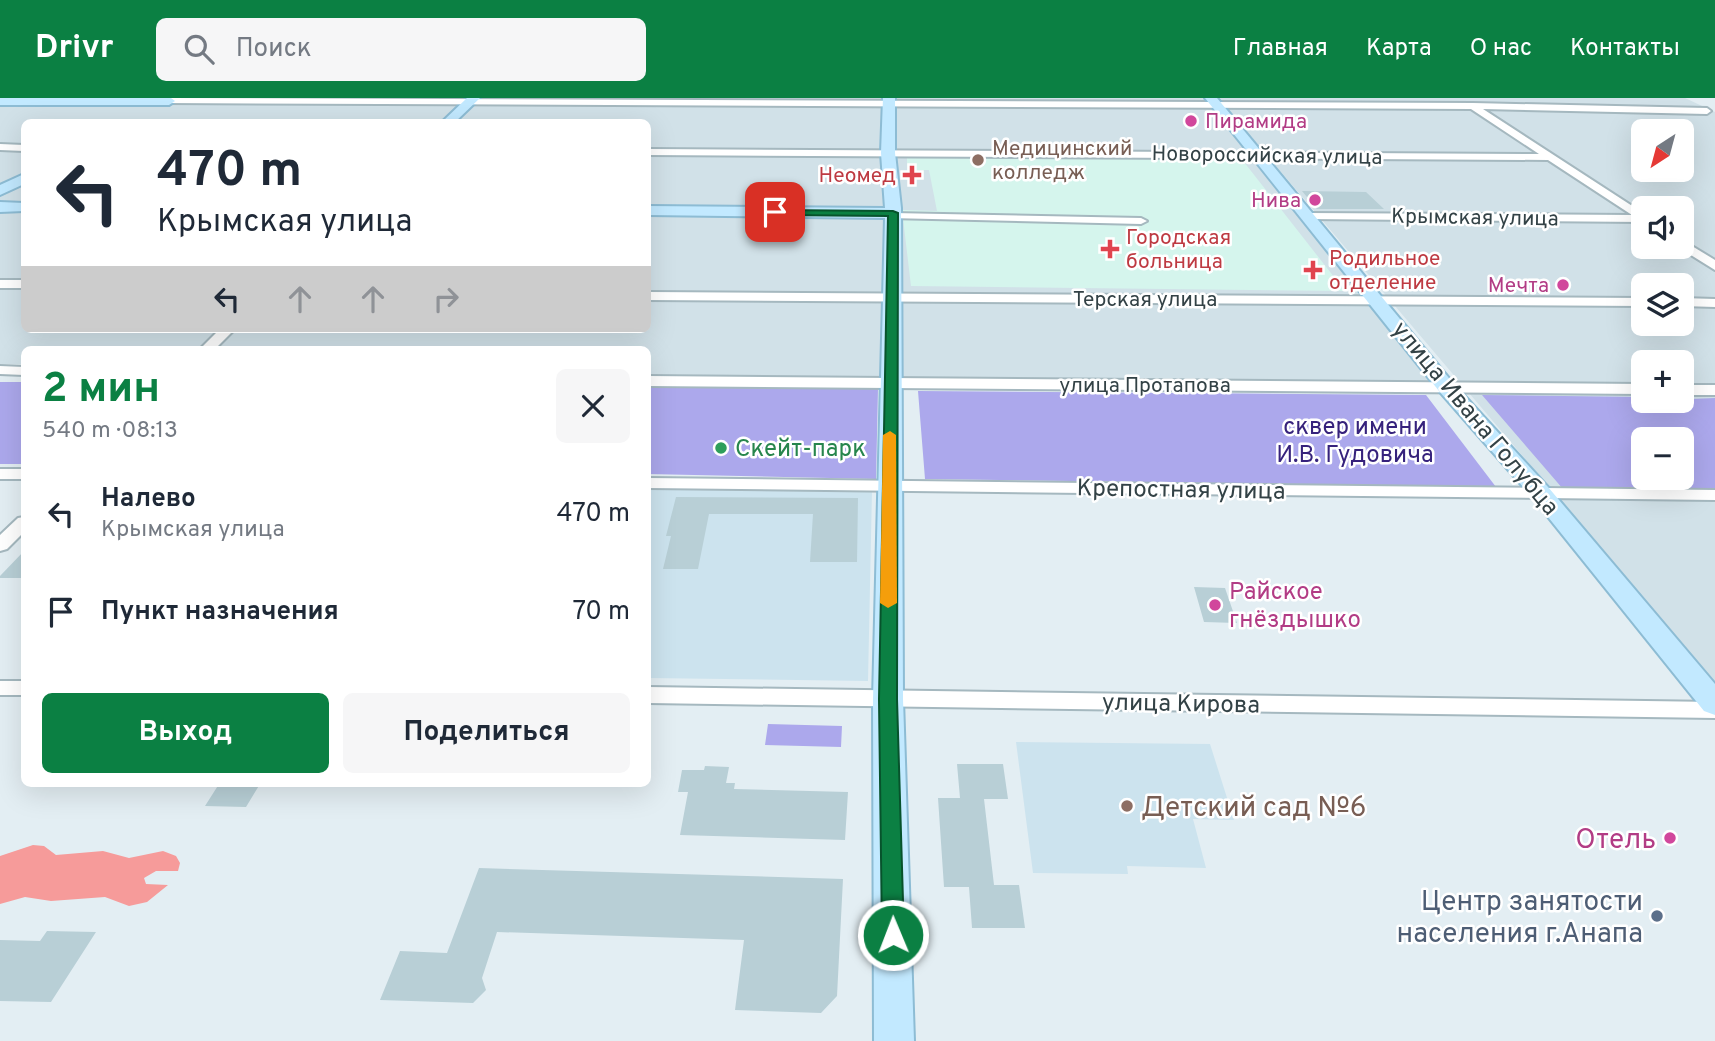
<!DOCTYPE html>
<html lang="ru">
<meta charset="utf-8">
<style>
body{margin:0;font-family:Overpass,sans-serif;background:#f6f6f7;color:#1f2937;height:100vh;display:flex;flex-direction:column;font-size:26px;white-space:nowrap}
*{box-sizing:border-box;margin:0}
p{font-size:23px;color:#747a83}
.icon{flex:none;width:38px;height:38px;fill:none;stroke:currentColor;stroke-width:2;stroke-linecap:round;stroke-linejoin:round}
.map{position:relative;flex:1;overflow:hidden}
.drawer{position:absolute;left:21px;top:248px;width:630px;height:441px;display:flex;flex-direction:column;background:#fff;border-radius:10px;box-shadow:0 7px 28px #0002}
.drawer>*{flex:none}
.hud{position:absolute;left:21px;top:21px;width:630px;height:214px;border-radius:10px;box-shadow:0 7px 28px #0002;background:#fff;color:#1f2937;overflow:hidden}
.needle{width:46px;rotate:216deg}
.tools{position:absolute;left:1631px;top:21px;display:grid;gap:14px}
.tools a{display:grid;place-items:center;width:63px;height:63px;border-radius:10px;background:#fff;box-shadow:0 7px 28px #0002;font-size:35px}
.pin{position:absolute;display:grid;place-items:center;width:60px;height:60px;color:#fff;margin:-30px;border-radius:14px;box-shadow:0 4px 10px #0006}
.me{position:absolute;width:77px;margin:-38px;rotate:359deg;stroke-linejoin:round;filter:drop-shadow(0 0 5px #0008)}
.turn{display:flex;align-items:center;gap:24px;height:147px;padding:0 21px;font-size:32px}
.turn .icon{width:91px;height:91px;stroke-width:2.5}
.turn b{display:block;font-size:49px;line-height:60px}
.lanes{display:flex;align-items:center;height:66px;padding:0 21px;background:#0003;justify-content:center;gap:35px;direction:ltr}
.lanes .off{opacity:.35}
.round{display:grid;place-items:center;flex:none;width:74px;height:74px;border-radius:10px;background:#f6f6f7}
.summary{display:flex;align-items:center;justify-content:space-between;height:119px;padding:0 21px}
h1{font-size:42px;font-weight:700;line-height:52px;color:#0b8043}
.cta{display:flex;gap:14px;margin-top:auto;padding:14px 21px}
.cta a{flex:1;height:80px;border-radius:10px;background:#0b8043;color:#fff;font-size:28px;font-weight:700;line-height:80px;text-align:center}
.cta a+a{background:#f6f6f7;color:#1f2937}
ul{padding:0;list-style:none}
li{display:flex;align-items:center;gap:21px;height:98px;padding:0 21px}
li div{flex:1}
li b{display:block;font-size:26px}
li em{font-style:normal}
header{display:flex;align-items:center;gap:42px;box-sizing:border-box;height:98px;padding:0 35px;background:#0b8043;color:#fff}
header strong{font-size:33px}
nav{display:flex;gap:38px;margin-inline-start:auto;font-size:24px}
.search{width:490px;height:63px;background:#f6f6f7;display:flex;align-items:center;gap:18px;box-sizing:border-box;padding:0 24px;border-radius:10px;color:#747a83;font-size:26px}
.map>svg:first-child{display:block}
</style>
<header>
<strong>Drivr</strong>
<div class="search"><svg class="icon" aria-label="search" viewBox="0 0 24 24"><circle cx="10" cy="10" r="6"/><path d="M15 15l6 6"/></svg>Поиск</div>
<nav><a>Главная</a><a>Карта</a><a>О нас</a><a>Контакты</a></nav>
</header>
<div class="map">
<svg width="1715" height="943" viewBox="0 0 1715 943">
<rect width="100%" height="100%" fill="#e3eef3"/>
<path fill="#d1e1e8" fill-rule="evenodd" d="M0,0H1210L1446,289L648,276V252H24V266H0ZM24,24H648V231H24Z
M1218,0H1685L1715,14V584ZM1643,33H1682V72H1643ZM1643,110H1682V149H1643ZM1643,187H1682V226H1643ZM1643,264H1682V303H1643ZM1643,341H1682V380H1643Z"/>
<path fill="#cce3ee" d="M648,389L872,392L868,583L648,580Z
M1016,644L1210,646L1234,722L1193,721L1206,770L1127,768L1128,776L1033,775Z"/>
<path fill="#d5f5ed" d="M907,56L1240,59L1345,193L911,188L902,112L937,113L929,72H907Z"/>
<path fill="#aca8ec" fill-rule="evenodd" d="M0,284H24V366H0Z
M648,287L878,291L876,381L648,376Z
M918,293L1426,297L1496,389L925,381Z
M1482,297L1643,299V303L1715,300V393L1563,391ZM1643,341H1682V380H1643Z
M768,626L842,628L841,649L765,647Z"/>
<path fill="#f69b9a" d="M33,747L44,748L56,757L103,753L129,760L163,753L176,758L180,765L178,773H156L144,780L146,786L168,787L147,804L129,808L105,799L51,803L25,799L0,806V758Z"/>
<path fill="#b8cfd6" d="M1302,93L1366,94L1384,111H1317Z
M676,399L858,400L857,464H810L813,416H709L698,471H663L671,438H666Z
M24,453V480H0V478Z
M1194,489L1225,490L1237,525L1204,524Z
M957,666H1003L1008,701H984L994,787H1019L1025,830H972L969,789H944L938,700H960Z
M705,668L729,669L726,685H735L734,691L848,694L845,742L680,737L688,694H678L682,672H704Z
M219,686H260L246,709L205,708Z
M479,770L843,781L837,898L821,915L735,912L744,842L497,834L482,880L486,892L473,905L380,902L400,853L447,855Z
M47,833L96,834L51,904L0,903V842L40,843Z"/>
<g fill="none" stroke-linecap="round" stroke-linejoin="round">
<g stroke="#a5b8bf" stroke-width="4">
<path id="street" d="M169,0L1473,5L1707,10L1711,13L1707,16L1483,11L1643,115V124L1307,121L1301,118L1307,115L1632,117L1548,62L648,57V51L1539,56L1471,11L166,5Z
M0,46L24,47V53L0,52Z
M893,115L1141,120L1147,123L1141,126L889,120V116Z
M1682,142L1715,162V172L1678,149H1682Z
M0,182H24V190H0Z
M648,194L1643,200V208L648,202Z
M1682,200L1715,201V209L1682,208Z
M220,231H235L214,252H199Z
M0,268L24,269V277L0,276Z
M648,278L1643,286V296L648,288Z
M1682,287H1715V297H1682Z
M0,371H24V381H0Z
M648,380L1715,392V402L648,390Z
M24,419V434L7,451L0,453V437L18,420Z
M0,583H24V597H0Z
M648,589L1715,604V620L648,605Z"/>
</g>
<g stroke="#8dbcd4" stroke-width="4">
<path id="secondary" d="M0,0H171L175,3L169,7H0Z
M467,0H480L455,24H442Z
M883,0H895V55L901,110L903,601L914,943H874L873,601L885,120L648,117V108L885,110L881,55Z
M1205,0H1217L1453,285L1548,389L1715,586V617L1704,613L1532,399L1439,293Z
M24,76V86L0,97V87Z
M0,104L24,105V113L0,114Z"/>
</g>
<use href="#street" fill="#fff" fill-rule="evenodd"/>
<use href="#secondary" fill="#c2e9ff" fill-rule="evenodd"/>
</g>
<path fill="#0b8043" stroke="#07532c" stroke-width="2" d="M772,112L893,113L898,115L897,601L904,837L901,844L893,847L885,844L882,837L879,601L888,118L775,117Z"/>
<path fill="#f59e0b" d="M890,333L896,337L897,505L888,510L880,505L883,337Z"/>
<g fill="#d1479c" stroke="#fff" stroke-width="2.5">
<circle cx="1191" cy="23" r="7"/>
<circle cx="1315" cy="102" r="7"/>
<circle cx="1563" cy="187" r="7"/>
<circle cx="1215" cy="507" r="7"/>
<circle cx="1670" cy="740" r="7"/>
</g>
<g fill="#8d6e63" stroke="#fff" stroke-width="2.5">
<circle cx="978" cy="62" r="7"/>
<circle cx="1127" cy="708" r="7"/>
</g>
<g fill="#e0444e" stroke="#fff" stroke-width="2.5">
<path d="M908.5 66.5h7v7h7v7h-7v7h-7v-7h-7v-7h7z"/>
<path d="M1106.5 140.5h7v7h7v7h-7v7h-7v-7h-7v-7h7z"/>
<path d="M1309.5 161.5h7v7h7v7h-7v7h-7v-7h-7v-7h7z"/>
</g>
<circle fill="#2e9e5b" stroke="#fff" stroke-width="2.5" cx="721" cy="350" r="7"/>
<circle fill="#5c6f8a" stroke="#fff" stroke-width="2.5" cx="1657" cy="818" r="7"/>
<g text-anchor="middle" stroke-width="5" stroke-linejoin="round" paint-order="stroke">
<g font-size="21" fill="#b23c85" stroke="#fff" text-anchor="end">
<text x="1205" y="30" text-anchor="start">Пирамида</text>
<text x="1301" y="109">Нива</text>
<text x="1549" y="194">Мечта</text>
</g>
<g font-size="21" fill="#785e54" stroke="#fff" text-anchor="start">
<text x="992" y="57">Медицинский<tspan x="992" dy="24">колледж</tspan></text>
</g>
<g font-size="21" fill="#334246" stroke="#fff">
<text transform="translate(1267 57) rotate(1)" y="7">Новороссийская улица</text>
<text transform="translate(1475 119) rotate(1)" y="7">Крымская улица</text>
<text x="1145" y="208">Терская улица</text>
<text x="1145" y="294">улица Протапова</text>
</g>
<g font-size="21" fill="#be3a42" stroke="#fff" text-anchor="start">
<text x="896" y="84" text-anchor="end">Неомед</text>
<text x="1126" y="146">Городская<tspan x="1126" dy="24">больница</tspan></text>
<text x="1329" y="167">Родильное<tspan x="1329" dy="24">отделение</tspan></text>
</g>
<g font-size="24" fill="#334246" stroke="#fff">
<text transform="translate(1476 320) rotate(50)" y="8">улица Ивана Голубца</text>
<text transform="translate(1181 391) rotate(1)" y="8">Крепостная улица</text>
<text transform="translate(1181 605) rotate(1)" y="8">улица Кирова</text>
</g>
<g font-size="24" fill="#36227c" stroke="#fff">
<text x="1355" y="336">сквер имени<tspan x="1355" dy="28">И.В. Гудовича</tspan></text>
</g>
<g font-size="24" fill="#27864d" stroke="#fff" text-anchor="start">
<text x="735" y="358">Скейт-парк</text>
</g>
<g font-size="24" fill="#b23c85" stroke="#fff" text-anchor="start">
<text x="1229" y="501">Райское<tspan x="1229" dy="28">гнёздышко</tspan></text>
</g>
<g font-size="28" fill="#785e54" stroke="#fff" text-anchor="start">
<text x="1141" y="718">Детский сад №6</text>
</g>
<g font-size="28" fill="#b23c85" stroke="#fff" text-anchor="end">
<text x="1656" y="750">Отель</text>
</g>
<g font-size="28" fill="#4e5e75" stroke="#fff" text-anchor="end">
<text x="1643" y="812">Центр занятости<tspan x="1643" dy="32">населения г.Анапа</tspan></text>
</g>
</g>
</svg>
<div class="tools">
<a><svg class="needle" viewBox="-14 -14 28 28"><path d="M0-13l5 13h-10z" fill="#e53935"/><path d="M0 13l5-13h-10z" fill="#747a83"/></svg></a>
<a><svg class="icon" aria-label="sound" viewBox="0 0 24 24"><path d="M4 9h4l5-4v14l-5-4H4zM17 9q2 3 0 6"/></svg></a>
<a><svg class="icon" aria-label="layers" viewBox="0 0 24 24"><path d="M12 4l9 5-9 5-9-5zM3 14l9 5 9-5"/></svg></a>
<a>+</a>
<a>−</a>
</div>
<div class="pin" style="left:775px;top:114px;background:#d93025"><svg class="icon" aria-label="arrive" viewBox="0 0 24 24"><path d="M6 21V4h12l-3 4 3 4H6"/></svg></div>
<svg class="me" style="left:893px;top:837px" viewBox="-20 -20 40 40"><circle r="17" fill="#0b8043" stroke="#fff" stroke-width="3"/><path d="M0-11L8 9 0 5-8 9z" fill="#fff"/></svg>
<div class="hud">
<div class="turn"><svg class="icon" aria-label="left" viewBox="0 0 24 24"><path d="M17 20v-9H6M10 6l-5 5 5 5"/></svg><div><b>470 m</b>Крымская улица</div></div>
<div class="lanes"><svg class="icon" aria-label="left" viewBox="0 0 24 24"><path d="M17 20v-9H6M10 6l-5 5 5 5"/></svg><svg class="icon off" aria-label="ahead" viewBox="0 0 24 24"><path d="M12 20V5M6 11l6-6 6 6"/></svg><svg class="icon off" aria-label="ahead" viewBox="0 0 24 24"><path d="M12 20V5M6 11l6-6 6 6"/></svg><svg class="icon off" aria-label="right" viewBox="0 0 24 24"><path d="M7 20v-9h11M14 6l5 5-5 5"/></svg></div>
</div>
<section class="drawer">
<div class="summary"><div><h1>2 мин</h1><p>540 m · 08:13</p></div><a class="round"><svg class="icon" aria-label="close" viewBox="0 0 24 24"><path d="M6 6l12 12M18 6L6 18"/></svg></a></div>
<ul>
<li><svg class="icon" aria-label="left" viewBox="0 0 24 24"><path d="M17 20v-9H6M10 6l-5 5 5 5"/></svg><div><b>Налево</b><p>Крымская улица</p></div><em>470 m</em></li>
<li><svg class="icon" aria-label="arrive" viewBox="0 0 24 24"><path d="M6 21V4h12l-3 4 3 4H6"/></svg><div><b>Пункт назначения</b></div><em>70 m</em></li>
</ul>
<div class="cta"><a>Выход</a><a>Поделиться</a></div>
</section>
</div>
